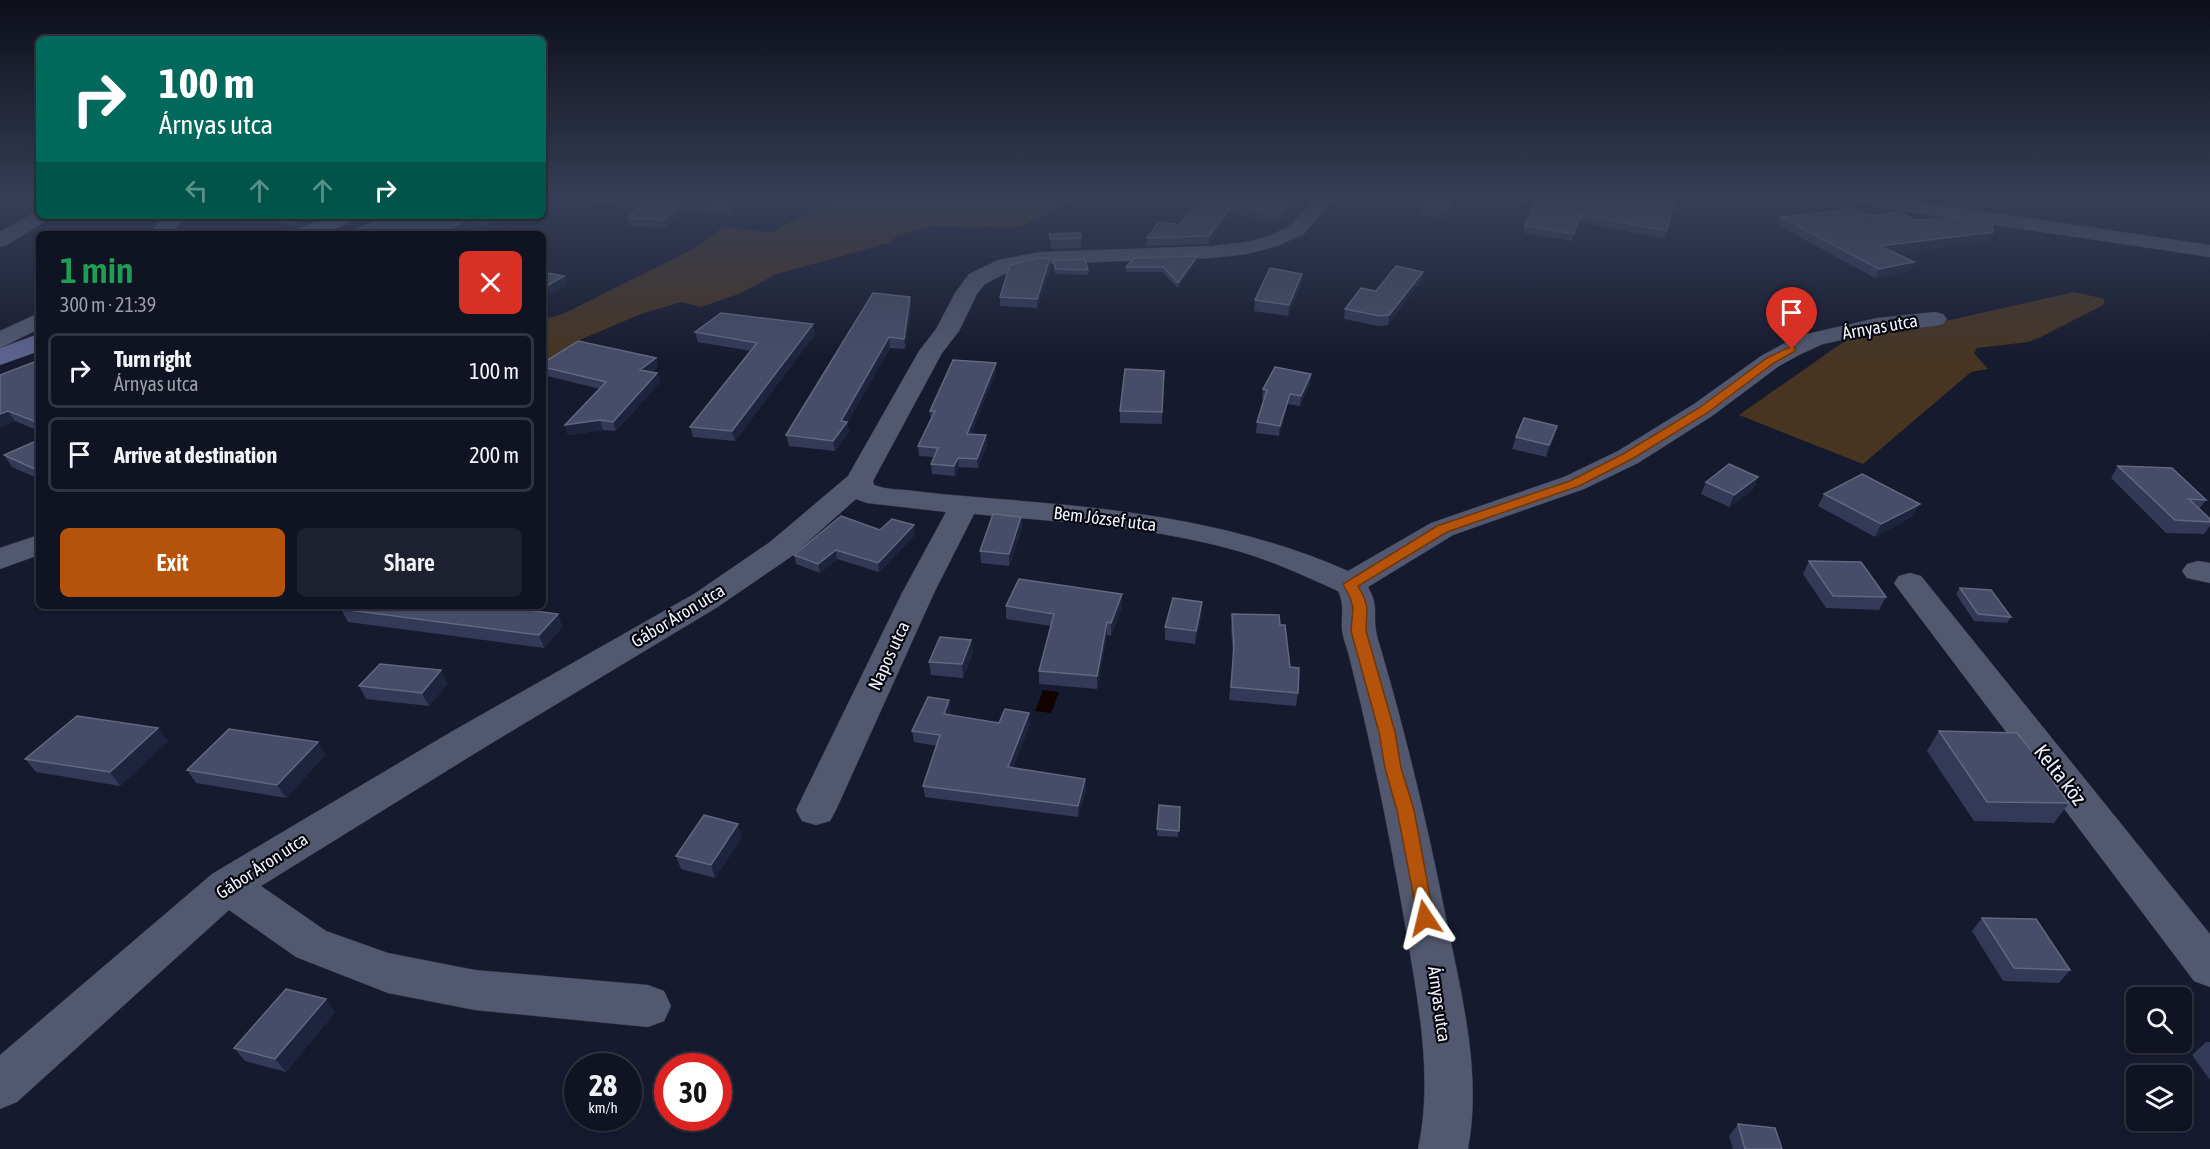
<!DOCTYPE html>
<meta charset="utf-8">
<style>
body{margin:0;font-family:"Asap Condensed",sans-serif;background:#1e212f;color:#f1f3f6;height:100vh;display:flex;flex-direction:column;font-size:22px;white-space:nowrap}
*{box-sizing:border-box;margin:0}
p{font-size:20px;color:#9c9ea5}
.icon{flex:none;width:33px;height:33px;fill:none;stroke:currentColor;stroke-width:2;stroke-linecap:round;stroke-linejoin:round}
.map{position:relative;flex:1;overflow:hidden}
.side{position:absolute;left:36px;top:231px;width:510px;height:378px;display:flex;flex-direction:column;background:#101422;border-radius:9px;box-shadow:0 2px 4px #0004,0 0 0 2px #303340}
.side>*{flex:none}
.hud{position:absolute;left:36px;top:36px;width:510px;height:183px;border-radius:9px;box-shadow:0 2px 4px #0004,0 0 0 2px #303340;background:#00695c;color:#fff;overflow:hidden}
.fabs{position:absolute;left:2126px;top:987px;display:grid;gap:12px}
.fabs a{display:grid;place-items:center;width:66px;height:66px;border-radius:9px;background:#101422;box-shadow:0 2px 4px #0004,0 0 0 2px #303340;font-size:30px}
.speed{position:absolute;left:564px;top:1053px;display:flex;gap:12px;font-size:30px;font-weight:700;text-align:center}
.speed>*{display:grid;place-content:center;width:78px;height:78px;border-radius:50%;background:#101422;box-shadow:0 2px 4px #0004,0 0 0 2px #303340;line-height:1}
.speed small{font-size:15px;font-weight:400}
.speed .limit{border:9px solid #d22;background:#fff;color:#111}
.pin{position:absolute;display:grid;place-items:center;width:51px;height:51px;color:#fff;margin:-62px -26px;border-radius:50% 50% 50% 0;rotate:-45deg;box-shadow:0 0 6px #0007}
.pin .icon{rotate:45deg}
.me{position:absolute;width:66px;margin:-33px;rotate:350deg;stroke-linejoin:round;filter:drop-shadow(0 0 4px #0008)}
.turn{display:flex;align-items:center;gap:21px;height:126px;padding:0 24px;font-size:27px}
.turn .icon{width:78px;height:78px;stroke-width:2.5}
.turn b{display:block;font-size:42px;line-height:51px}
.lanes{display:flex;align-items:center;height:57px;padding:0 24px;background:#0003;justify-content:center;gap:30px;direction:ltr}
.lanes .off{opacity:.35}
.round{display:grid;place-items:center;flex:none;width:63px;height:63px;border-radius:9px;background:#1e212f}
.head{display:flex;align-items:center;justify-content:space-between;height:102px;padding:0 24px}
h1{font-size:36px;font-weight:600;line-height:45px;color:#1e9e55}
.button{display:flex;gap:12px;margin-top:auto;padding:12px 24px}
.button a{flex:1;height:69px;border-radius:9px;background:#b45309;color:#fff;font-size:24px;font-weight:600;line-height:69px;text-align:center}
.button a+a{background:#1e212f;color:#f1f3f6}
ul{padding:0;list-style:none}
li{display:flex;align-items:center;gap:18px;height:75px;margin:0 12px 9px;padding:0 12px;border:3px solid #303340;border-radius:9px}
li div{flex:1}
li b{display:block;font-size:22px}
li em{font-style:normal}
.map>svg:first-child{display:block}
</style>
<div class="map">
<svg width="2210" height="1149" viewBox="0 0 2210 1149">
<rect width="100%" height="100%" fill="#161a2e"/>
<path fill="#473522" d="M829,200H1073L1019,227L932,226L898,236L889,243L776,274L741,293L701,307L681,302L641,314L582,339L543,362V320L567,312L693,249L723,227L772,232Z
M2074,292L2105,299L2103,305L2041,337L2028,342L1977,348L1974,353L1988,369L1971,372L1863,464L1739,415L1852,336L1868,331L1941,322Z"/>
<path fill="#120200" d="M1043,690L1059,692L1051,713L1035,711Z"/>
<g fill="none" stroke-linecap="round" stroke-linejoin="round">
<g stroke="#333443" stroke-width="1">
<path id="street" d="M1313,200H1333L1304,234L1280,245L1247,254L1211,258L1040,264L1012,270L985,284L977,294L959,331L942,353L873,481L874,485C886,490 901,489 914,491C954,496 993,498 1033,502C1142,511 1248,527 1348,571L1431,523L1564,477L1618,451L1694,404L1761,356L1783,344L1807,334L1877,318L1935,312L1943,314L1947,319L1943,324L1935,326L1877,332L1823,344L1801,354L1779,366L1712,416L1638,463L1584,489L1453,535L1368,587C1379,607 1373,611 1376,631C1377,638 1380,646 1382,653C1408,742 1429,832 1447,923C1462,997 1482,1074 1468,1149H1418C1434,1075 1417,997 1405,924C1389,832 1371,742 1348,652C1346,645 1343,638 1342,630C1341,615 1345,605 1338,591C1301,574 1266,558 1227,548C1145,526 1059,522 974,514L934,593L836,810L830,821L816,825L802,821L796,810L902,593L946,512L867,503L856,499L792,556L716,608L477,752L261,886L326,931L388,953L475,970L648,985L664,991L671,1006L664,1021L648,1027L475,1010L388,993L296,957L229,910L17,1102L0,1109V1055L212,874L451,732L694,594L770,542L848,476L919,351L936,329L955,293L969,274L998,260L1040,252L1211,246L1246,242L1266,237L1290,226Z
M1858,200H1907L2210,245V257L1868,206L1861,204Z
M39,210V216H50L47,220L7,245L0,247V232Z
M164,216H185L171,234H150Z
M39,313V329L0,348V331Z
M39,535V555L0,569V548Z
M2198,561L2210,563V583L2187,578L2182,571L2187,564Z
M1910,573L1921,576L2210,934V987L2194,981L1899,590L1894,583L1899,576Z"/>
</g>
<g stroke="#333443" stroke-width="1">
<path id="secondary" d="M329,216H357L354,220L323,234H294L297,229Z
M39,334V351L0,365V348Z"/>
</g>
<use href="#street" fill="#52586f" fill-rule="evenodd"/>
<use href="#secondary" fill="#5b648d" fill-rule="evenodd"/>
</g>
<path fill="#333956" d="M569,200H752L733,215L686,211L667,228L630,226L628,218L636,210L615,207L614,204Z
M1200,200H1299L1280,222L1231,214L1208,244L1146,246L1147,238L1179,225Z
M1455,200L1445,218L1421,215L1422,207Z
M1518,200H1675L1664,239L1579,222L1572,241L1524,233L1525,226L1533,206L1517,203Z
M1722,200H1733L1731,206Z
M237,216H323L301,225L239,221Z
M388,216H506L488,226L476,224L459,234H347Z
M1868,216L1915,220L1993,232L1989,241L1894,253L1914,262L1909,271L1875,278L1778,225L1781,217Z
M1049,234L1081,238V248L1051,249Z
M1050,258L1051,267L1037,308L1000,306V297Z
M1054,261L1088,270V275L1055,274Z
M1197,261L1178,288L1162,272H1126V267Z
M1423,272L1421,281L1388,325L1378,326L1344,319L1345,309L1376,291Z
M1302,274L1301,285L1288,316L1254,311L1255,300Z
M911,307L905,349L890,348L847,423L849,432L835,451L789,446L786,435Z
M695,332L815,334L735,441L693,437L690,427L751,351L698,342Z
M656,358L658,367L652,372L657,373L660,382L616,431L603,430L568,435L565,425L600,389L543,375V367Z
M39,360V431L15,421L0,427V375Z
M996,363V372L971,434L986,435L987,444L978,468L959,467L955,476L932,474L931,464L934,457L919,456L918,446L931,420L930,411Z
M1164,371L1162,424L1120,423V411Z
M1311,374L1310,384L1300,406L1288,404L1279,436L1256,433L1257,422L1264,400L1262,399L1263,389Z
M1557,426L1554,438L1546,457L1512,449L1516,437Z
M39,442V479L12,467L4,455Z
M2118,466L2206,500L2199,509L2210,519V526L2204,534L2166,533L2111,478Z
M1758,477L1753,489L1729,507L1701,494L1706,482Z
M1824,494L1913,516L1875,537L1818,506Z
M1021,517L1022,529L1009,566L981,563L980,551Z
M880,530L915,535L879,572L837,559L820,573L796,564L794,555Z
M1809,561L1886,597L1879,610L1826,608L1803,574Z
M1960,588L2011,617L2007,623L1974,621L1956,594Z
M1202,602V614L1195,644L1165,640V627Z
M1006,606L1122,607L1111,636L1107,635L1097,689L1039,684V671L1051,626L1006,619Z
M341,609L558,614L562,627L544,648L348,622Z
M1232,614L1280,625L1290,667L1298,693L1296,706L1229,700L1233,659L1231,627Z
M971,640L973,653L963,678L931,675L929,662Z
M441,670L447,684L429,706L366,699L359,686Z
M951,711L949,715L999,723L1030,724L1013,768L1085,779L1086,790L1078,817L925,797L923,786L937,746L914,742L912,731Z
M1939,731L2042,764L2041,766L2069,803L2054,823L1974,821L1927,751Z
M168,741L120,786L36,772L25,759Z
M318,742L325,755L286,798L196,783L187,770Z
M1159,805L1180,807L1178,837L1157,836Z
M742,837L715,878L681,869L676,856Z
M1982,918L2070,970L2059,983L2003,981L1972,931Z
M335,1012L286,1072L245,1061L234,1048Z
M2206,1042H2210V1080L2192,1055Z
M1738,1124L1782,1149H1733L1729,1136Z"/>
<path fill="#1f243e" d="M543,200H550L543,204Z
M740,200H752L733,215L731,207Z
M1293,200H1299L1280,222L1281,214Z
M1452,200H1455L1445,218L1446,210Z
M684,202L686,211L667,228L664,220Z
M1232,206L1231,214L1208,244L1209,236Z
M297,216H323L301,225Z
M473,216L476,224L459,234H441Z
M487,216H506L488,226L485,217Z
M1993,232L1989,241L1876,255L1880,246Z
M1197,256V261L1178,288V283Z
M1050,258L1051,267L1037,308V299Z
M1914,262L1909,271L1875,278L1879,269Z
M1423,272L1421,281L1388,325L1389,315Z
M1302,274L1301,285L1288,316L1289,305Z
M564,276L567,285L543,299V288Z
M910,297L911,307L905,349L904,339Z
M813,324L815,334L735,441L732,431Z
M889,337L890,348L847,423L849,432L835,451L833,441L841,421Z
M656,358L658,367L642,380L640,370Z
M996,363V372L968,443L967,434Z
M657,373L660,382L616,431L613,422Z
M1311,374L1310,384L1300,406L1301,396Z
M1290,394L1288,404L1279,436L1280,426Z
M8,411L15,421L0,427V414Z
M600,420L603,430L568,435L565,425Z
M1557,426L1554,438L1546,457L1549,445Z
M986,435L987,444L978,468L977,459Z
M958,458L959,467L955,476L954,466Z
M1758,477L1753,489L1729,507L1734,495Z
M1920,504L1913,516L1875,537L1881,524Z
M1021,517L1022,529L1009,566V554Z
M914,525L915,535L879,572L878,563Z
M836,550L837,559L820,573L818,564Z
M1122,594V607L1111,636V623Z
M1202,602V614L1195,644L1196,631Z
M558,614L562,627L544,648L539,635Z
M1107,622V635L1097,689V676Z
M971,640L973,653L963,678L962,664Z
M441,670L447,684L429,706L422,693Z
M949,700L951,711L945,725L944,714Z
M1029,713L1030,724L1009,779L1008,767Z
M158,728L168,741L120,786L110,772Z
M318,742L325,755L286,798L277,785Z
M1085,779L1086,790L1078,817V806Z
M738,824L742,837L715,878L711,865Z
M326,999L335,1012L286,1072L275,1059Z"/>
<path fill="#474d68" stroke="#62677f" stroke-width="1.5" d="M622,200H740L731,207L684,202L664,220L628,218L645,202Z
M1200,200H1293L1281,214L1232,206L1209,236L1147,238L1159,222L1179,225Z
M1427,200H1452L1446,210L1422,207Z
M1536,200H1675L1667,231L1580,215L1574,234L1525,226Z
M1854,209L1868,216L1901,212L1915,220L1992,217L1993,232L1880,246L1914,262L1879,269L1781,217Z
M388,216H472L441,234H347Z
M1080,233L1081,238L1050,239L1049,234Z
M1197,256L1178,283L1163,267H1126L1134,258Z
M1040,258H1050L1037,299L1000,297L1010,265Z
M1085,259L1088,270L1055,269L1054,261Z
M1396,266L1423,272L1389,315L1380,316L1345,309L1361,288L1376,291Z
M1270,268L1302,274L1289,305L1255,300Z
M543,272L564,276L543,288Z
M873,293L910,297L904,339L889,337L841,421L847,422L833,441L786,435Z
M721,313L813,324L732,431L690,427L757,343L695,332Z
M578,341L656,358L640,370L657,373L613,422L600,420L565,425L606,382L543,367V363Z
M39,360V423L8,411L0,414V375Z
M953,360L996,363L967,434L986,435L977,459L958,458L954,466L931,464L938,448L918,446L935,411H930Z
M1275,367L1311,374L1301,396L1290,394L1280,426L1257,422L1267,390L1263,389Z
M1125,369L1164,371L1162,412L1120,411Z
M1524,418L1557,426L1549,445L1516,437Z
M36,441L39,442V471L4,455Z
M1729,464L1758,477L1734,495L1706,482Z
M2118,466L2172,468L2206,500L2189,499L2210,519V522L2175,520Z
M1862,474L1920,504L1881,524L1824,494Z
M993,514L1021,517L1009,554L980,551Z
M841,516L880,530L892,519L914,525L878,563L836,550L818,564L794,555Z
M1809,561L1861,562L1886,597L1833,596Z
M1019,579L1122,594L1111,623L1107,622L1097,676L1039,671L1054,614L1006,606Z
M1960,588L1991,590L2011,617L1978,614Z
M1173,598L1202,602L1196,631L1165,627Z
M344,606H497L558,614L539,635L341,609Z
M1232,614L1279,615L1280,625H1285L1290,667L1299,668L1298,693L1231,687L1234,646Z
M940,637L971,640L962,664L929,662Z
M380,664L441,670L422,693L359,686Z
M928,697L949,700L944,714L999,723L1005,709L1029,713L1008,767L1085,779L1078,806L923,786L940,735L912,731Z
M77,716L158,728L110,772L25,759Z
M229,729L318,742L277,785L187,770Z
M1939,731L2017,733L2042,764H2040L2069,803L1987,802Z
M1159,805L1180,807L1179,831L1157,829Z
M704,815L738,824L711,865L676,856Z
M1982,918L2036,919L2070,970L2014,968Z
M286,989L326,999L275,1059L234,1048Z
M1738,1124L1775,1128L1782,1149H1745Z"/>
<linearGradient id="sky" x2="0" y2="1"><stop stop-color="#0c0e19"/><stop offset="0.55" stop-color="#363e57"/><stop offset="1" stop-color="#363e57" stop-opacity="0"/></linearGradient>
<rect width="2210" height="361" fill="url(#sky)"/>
<path fill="#b45309" stroke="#753606" stroke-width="1.5" d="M1792,346L1795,347V351L1774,363L1707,413L1632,459L1579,486L1447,532L1358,586L1364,597L1367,608L1366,631L1395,732L1401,768L1414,810L1434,918L1432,924L1425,926L1419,924L1397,810L1385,768L1379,732L1351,631L1353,608L1350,597L1343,584L1437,526L1570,481L1623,454L1699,408L1767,358Z"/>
<g text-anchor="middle" stroke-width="4.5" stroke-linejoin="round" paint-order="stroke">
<g font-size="18" fill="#eff2fd" stroke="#05060e">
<text transform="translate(1880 327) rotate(-10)" y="6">Árnyas utca</text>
<text transform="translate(1105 519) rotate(7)" y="6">Bem József utca</text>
<text transform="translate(678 616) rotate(-31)" y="6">Gábor Áron utca</text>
<text transform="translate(889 656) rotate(-65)" y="6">Napos utca</text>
<text transform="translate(262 866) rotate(-33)" y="6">Gábor Áron utca</text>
<text transform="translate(1439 1004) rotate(82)" y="6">Árnyas utca</text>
</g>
<g font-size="21" fill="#eff2fd" stroke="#05060e">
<text transform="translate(2060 775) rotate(52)" y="7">Kelta köz</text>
</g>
</g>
</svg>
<div class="fabs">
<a><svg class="icon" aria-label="search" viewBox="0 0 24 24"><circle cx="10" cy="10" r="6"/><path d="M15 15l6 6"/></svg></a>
<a><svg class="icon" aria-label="layers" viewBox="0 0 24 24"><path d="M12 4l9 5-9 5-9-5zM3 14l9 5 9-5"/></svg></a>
</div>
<div class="speed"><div>28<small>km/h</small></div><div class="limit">30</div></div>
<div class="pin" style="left:1792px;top:349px;background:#d93025"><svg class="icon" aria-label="arrive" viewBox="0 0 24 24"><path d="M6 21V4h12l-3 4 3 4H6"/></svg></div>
<svg class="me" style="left:1425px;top:918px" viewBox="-20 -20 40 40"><path d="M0-17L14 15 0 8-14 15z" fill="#b45309" stroke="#fff" stroke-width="4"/></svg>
<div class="hud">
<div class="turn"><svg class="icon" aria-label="right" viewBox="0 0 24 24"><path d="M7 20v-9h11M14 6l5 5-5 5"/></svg><div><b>100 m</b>Árnyas utca</div></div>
<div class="lanes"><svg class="icon off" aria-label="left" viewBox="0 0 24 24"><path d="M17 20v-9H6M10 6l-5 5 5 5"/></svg><svg class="icon off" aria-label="ahead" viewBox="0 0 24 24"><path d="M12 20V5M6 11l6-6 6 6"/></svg><svg class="icon off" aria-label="ahead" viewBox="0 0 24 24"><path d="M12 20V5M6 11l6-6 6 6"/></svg><svg class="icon" aria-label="right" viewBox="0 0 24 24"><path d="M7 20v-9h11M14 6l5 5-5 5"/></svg></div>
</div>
<section class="side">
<div class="head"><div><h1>1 min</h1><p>300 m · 21:39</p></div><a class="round" style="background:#d93025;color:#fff"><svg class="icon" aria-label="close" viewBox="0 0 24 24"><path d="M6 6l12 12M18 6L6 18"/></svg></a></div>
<ul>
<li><svg class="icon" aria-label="right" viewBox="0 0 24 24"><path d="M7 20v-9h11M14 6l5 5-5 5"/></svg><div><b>Turn right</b><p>Árnyas utca</p></div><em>100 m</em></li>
<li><svg class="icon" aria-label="arrive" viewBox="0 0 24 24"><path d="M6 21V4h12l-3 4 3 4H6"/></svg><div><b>Arrive at destination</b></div><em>200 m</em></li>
</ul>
<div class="button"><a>Exit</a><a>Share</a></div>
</section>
</div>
